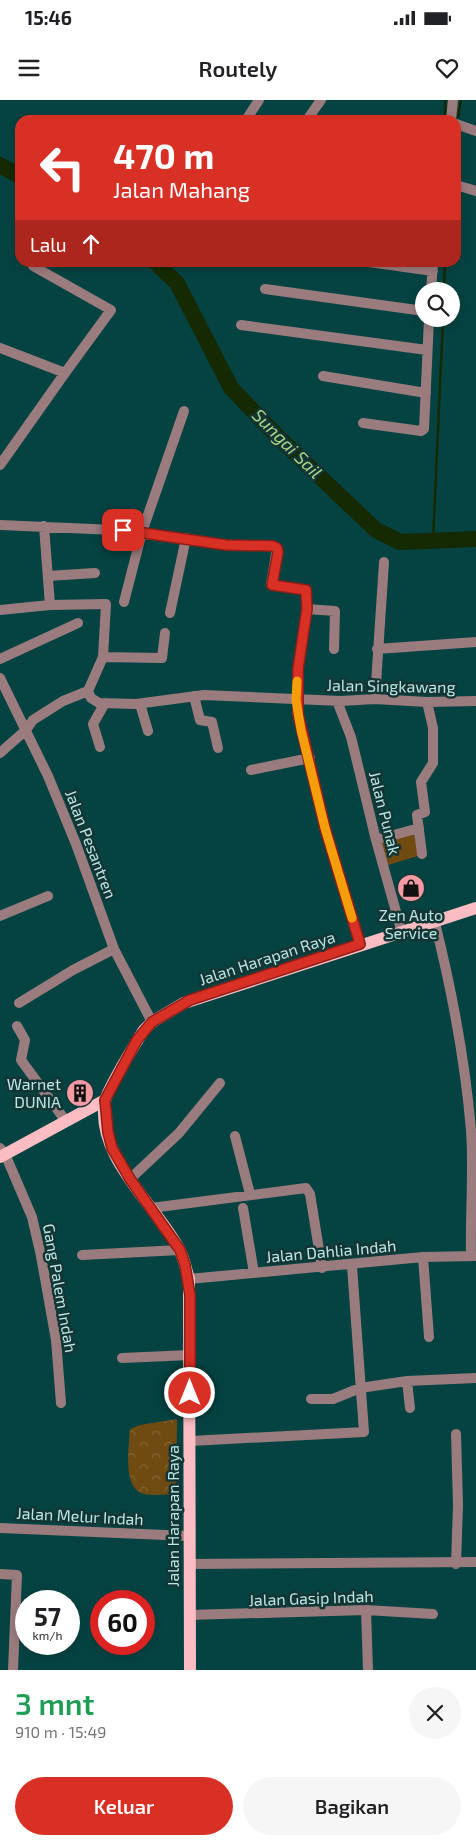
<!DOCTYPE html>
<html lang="id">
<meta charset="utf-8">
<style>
body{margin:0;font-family:"Exo 2",sans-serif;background:#f6f6f6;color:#202124;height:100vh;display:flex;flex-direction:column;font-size:19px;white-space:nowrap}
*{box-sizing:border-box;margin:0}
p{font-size:16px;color:#757577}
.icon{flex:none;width:28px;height:28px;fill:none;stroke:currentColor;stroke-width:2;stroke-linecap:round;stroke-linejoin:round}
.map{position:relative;height:1570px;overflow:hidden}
.drawer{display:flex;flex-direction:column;background:#fff;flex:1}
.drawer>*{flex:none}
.guide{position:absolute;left:15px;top:15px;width:446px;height:152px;border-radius:15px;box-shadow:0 2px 8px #0003;background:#d93025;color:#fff;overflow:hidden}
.controls{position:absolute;left:415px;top:182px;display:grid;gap:10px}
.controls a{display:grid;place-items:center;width:45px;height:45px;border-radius:50%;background:#fff;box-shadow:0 2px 8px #0003;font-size:25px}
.speed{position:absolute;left:15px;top:1490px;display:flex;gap:10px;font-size:25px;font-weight:700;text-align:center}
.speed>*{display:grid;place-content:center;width:65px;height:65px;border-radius:50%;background:#fff;box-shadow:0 2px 8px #0003;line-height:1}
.speed small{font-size:12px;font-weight:400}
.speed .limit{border:8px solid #d22;background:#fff;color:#111}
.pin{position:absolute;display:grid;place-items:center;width:42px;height:42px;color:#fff;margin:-21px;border-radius:10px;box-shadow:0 2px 8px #0006}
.me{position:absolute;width:55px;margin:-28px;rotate:0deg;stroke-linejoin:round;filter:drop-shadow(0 0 4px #0008)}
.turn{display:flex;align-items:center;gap:18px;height:105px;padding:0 15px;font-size:22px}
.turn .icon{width:65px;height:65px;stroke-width:2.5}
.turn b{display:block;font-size:35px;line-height:42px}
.then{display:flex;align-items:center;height:48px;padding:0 15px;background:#0003;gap:10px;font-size:19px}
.round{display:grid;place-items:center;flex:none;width:52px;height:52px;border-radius:26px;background:#f6f6f6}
.summary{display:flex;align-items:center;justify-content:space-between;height:85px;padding:0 15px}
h1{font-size:30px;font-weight:600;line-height:38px;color:#1e9e55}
.action{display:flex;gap:10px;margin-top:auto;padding:10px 15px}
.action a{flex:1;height:58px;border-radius:30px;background:#d93025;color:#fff;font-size:20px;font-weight:600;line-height:58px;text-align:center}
.action a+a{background:#f6f6f6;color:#202124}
.status{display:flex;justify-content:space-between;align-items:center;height:35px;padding:0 25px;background:#fff;direction:ltr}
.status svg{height:14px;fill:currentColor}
header{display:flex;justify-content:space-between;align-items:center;height:65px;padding:0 15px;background:#fff;font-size:22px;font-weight:600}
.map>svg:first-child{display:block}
</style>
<div class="status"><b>15:46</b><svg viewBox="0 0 49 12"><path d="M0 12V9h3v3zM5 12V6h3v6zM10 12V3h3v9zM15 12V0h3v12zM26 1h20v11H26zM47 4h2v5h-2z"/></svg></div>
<header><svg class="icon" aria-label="menu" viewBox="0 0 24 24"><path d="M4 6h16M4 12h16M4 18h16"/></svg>Routely<svg class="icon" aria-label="heart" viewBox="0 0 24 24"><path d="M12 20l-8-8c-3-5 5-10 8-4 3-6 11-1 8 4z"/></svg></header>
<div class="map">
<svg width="476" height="1570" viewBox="0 0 476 1570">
<defs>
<pattern id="park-crowns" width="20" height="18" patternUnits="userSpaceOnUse" patternTransform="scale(1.25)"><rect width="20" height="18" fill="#6f4b12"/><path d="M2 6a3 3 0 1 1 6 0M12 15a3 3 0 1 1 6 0" fill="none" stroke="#816534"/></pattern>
</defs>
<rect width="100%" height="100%" fill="#054342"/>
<path fill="#6f4b12" d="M416,732L421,755L385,766L379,742Z"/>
<path fill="url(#park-crowns)" d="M177,1319L176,1394C166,1394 153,1396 144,1394C122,1389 129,1346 130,1329L140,1325Z"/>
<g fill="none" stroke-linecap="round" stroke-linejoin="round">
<path stroke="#152a03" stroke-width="2.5" d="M458,17L461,0
M445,20V0
M456,45L457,33
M444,191L445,162
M433,441L443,219"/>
<path stroke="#152a03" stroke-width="16" d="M0,65L20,76
M155,162L177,183L231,288L279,338L376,430L400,442L476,439"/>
<path stroke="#9b7c7e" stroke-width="10" d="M246,20L259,0
M307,20L321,0
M451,20L453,0
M456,24L476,31
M456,85L476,91
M369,162L433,171
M265,189L424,211
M431,191L433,162
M241,225L427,250
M0,248L65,273L111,210L33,166
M323,276L426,293
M363,323L421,331L424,329L429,219
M0,365L65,273
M0,425L115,430L226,445L270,446L277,448L271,485L306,490L307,509L298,569V614L325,728L360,845
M44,426L50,505
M48,476L95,473
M124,502L142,432L184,311
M307,509L335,511L334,549
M0,510L50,505L106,504L103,557
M170,513L186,438
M377,549L476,542
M0,559L78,523
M0,578L48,676L76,744L114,849L152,922
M88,591L103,557L162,558L165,533
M194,596L200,620L212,622L218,648
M375,599L384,462
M337,601L351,637L376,740L402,833
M140,604L148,631
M100,647L93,624L105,603
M0,653L26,630L33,620L63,601L88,591L91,598L99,603L136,604L204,595L341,601L375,599L427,602L476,601
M251,670L310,658
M376,740L419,728
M422,754L417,715L425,712L421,682L433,663V628L427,602
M0,816L48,796
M435,823C452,891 465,960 471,1030C474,1071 470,1114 471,1156
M19,903L73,870L114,849
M17,926L25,940L21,960L65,1020
M235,1036L250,1094
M0,1048L5,1054L32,1117L41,1156L56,1240L61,1303
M130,1079L179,1033L220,983
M151,1108L306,1088L310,1094L322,1168
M243,1108L254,1173
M82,1155L180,1150
M423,1157L429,1237
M189,1179L423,1157L476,1156
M122,1258L190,1255
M407,1281L410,1308
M311,1299H333L360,1288L407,1281L476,1278
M456,1334L458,1405L456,1464
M190,1341L364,1332L352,1166
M0,1428L189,1436
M189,1464L476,1462
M0,1474L17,1475L13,1570
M366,1510L368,1570
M189,1515L366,1510L433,1514"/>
<path stroke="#fcbdc2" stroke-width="12" d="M0,1057L105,1000
M190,1570L189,1179C186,1169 184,1158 179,1149C156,1105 95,1056 105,1001C108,989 136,942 144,930L152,922L184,903L476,808"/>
</g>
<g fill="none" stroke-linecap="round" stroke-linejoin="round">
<g stroke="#8d1f18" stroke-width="12">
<path id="route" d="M123,430L226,445L273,446L277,448L278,452L272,485L306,490L307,509L298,569V614L325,728L360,844L190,900L152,922L137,940L105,1000L108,1032L112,1048L130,1079L180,1150L185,1165L190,1195V1293"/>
</g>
<use href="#route" stroke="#d93025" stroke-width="9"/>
<path stroke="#f59e0b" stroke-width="9" d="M297,581L296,600L301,630L325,728L352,818"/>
</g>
<defs>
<g id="shop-disc" transform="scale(1.4375)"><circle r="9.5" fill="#f49aa3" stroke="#153535"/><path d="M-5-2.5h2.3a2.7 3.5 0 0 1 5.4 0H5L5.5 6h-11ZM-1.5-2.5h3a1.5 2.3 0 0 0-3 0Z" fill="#111"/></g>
<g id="building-disc" transform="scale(1.4375)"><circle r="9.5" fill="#f49aa3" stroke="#153535"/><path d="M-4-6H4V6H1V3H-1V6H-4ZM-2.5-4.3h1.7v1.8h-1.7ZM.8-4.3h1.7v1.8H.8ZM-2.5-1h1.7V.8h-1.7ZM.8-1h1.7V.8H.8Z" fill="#111"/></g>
</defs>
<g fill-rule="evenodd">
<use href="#shop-disc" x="411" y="788"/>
<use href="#building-disc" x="80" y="993"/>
</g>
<g text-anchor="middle" stroke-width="5" stroke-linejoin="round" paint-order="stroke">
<g font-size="16" fill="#b9e7e5" stroke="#153535">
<text transform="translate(391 586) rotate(1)" y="6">Jalan Singkawang</text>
<text transform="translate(385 713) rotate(76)" y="6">Jalan Punak</text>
<text transform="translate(91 744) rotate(69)" y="6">Jalan Pesantren</text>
<text transform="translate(267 858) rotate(-18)" y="6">Jalan Harapan Raya</text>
<text transform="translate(331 1151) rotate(-5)" y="6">Jalan Dahlia Indah</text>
<text transform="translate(60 1188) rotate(80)" y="6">Gang Palem Indah</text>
<text transform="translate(80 1416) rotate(3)" y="6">Jalan Melur Indah</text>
<text transform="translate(173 1416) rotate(-90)" y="6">Jalan Harapan Raya</text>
<text transform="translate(311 1498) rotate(-2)" y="6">Jalan Gasip Indah</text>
</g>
<g font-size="16" fill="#b9e7e5" stroke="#153535">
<text x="411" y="821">Zen Auto<tspan x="411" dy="18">Service</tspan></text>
<text x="61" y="990" text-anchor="end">Warnet<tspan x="61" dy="18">DUNIA</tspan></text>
</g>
<g font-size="18" font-style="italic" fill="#a7d687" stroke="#153535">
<text transform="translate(287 344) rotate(45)" y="6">Sungai Sail</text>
</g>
</g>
</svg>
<div class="controls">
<a><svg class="icon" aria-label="search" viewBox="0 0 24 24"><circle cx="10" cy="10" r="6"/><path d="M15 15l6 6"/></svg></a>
</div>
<div class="speed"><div>57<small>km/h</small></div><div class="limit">60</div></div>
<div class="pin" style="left:123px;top:430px;background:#d93025"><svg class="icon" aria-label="arrive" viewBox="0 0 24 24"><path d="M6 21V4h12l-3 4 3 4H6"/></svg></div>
<svg class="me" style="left:190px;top:1293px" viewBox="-20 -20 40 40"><circle r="17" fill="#d93025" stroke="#fff" stroke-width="3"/><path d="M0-11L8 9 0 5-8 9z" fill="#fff"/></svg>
<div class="guide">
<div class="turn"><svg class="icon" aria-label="left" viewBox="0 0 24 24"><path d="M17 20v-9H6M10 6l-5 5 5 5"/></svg><div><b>470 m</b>Jalan Mahang</div></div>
<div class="then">Lalu<svg class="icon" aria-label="ahead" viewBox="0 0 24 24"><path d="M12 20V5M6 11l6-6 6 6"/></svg></div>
</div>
</div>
<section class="drawer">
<div class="summary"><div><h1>3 mnt</h1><p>910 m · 15:49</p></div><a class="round"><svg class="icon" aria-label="close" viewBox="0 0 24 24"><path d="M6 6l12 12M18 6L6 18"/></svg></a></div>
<div class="action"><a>Keluar</a><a>Bagikan</a></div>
</section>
